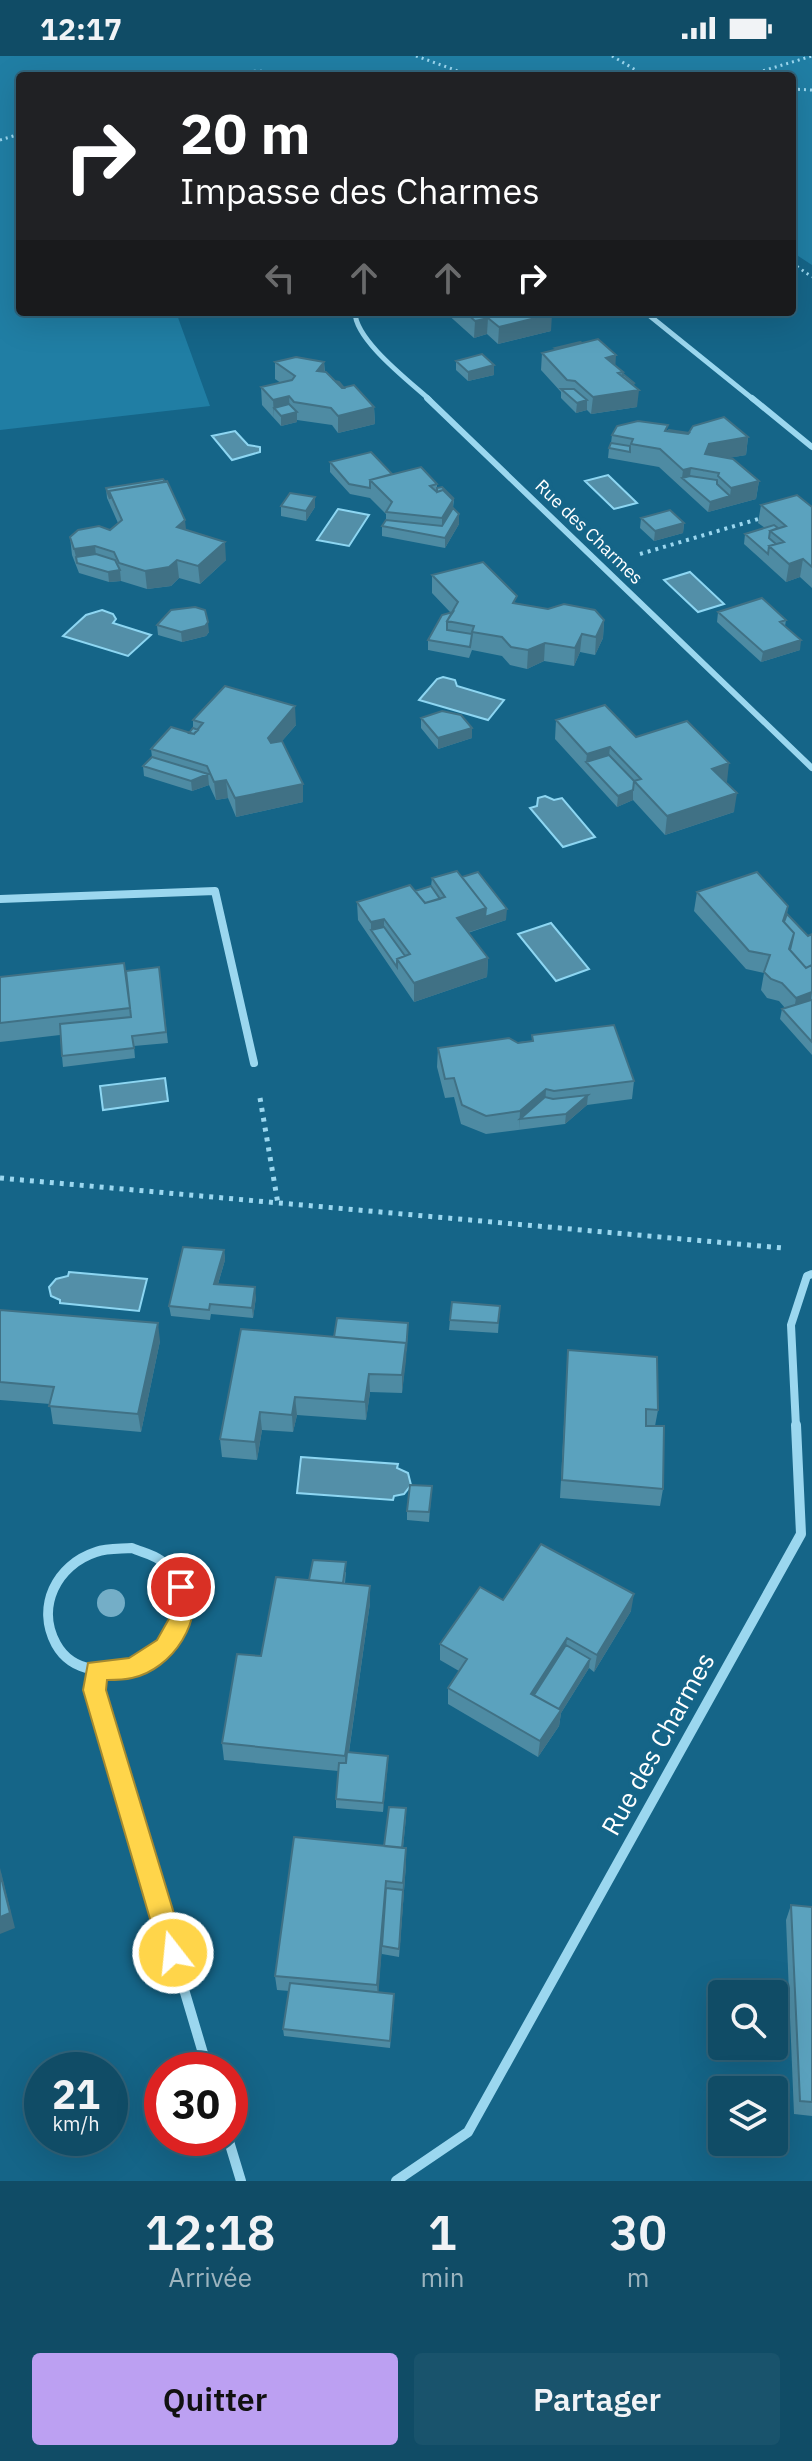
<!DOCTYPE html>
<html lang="fr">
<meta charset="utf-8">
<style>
body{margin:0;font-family:"IBM Plex Sans",sans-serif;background:#19536c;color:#f1f3f6;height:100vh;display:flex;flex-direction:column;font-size:30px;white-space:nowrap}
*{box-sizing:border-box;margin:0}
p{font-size:26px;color:#9cb4bf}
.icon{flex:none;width:44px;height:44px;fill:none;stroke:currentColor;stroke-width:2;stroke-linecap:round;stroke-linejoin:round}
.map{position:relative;height:2125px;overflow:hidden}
.drawer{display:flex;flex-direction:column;background:#104c66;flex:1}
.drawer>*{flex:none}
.top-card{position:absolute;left:16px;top:16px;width:780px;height:244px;border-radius:8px;box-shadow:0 8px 32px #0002,0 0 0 2px #30637a;background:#202124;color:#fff;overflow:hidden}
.controls{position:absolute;left:708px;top:1924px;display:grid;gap:16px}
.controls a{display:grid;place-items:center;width:80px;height:80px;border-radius:8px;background:#104c66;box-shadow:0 8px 32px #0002,0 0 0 2px #30637a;font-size:40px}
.speed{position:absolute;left:24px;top:1996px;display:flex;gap:16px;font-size:40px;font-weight:700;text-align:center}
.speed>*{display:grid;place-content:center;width:104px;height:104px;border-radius:50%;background:#104c66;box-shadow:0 8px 32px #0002,0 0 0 2px #30637a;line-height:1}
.speed small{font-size:20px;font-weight:400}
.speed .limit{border:12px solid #d22;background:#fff;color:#111}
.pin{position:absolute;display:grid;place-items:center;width:68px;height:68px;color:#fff;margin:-34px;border:4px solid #fff;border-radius:50%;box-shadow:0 2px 8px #0007}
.me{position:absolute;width:88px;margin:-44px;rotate:344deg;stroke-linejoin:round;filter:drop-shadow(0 0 6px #0008)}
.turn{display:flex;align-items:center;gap:28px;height:168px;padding:0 32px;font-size:36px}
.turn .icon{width:104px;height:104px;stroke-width:2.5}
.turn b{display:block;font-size:56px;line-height:68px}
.lanes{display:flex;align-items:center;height:76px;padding:0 32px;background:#0003;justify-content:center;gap:40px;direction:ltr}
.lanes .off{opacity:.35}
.eta{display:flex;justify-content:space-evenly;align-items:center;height:136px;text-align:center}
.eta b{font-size:48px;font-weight:600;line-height:56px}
.primary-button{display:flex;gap:16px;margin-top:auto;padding:16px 32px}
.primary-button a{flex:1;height:92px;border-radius:8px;background:#bca0f2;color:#111;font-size:32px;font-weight:600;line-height:92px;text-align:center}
.primary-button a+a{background:#19536c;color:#f1f3f6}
.status{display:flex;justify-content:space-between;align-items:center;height:56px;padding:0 40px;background:#104c66;direction:ltr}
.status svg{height:22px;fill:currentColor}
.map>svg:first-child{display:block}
</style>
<div class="status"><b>12:17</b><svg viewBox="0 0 49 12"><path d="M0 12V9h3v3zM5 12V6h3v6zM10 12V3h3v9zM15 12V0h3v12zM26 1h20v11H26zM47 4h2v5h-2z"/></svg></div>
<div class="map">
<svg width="812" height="2125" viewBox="0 0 812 2125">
<rect width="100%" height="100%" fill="#156588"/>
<path fill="#207ea4" d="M0,0H812V209L792,196V20H20V256H176L210,350L0,374Z"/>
<path fill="#538fa8" stroke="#8dd6f2" stroke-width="2" d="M235,375L248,389L260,391V396L232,404L212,380Z
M608,419L637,447L614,453L585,425Z
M338,453L369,459L349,490L317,484Z
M690,516L724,548L698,556L664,524Z
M102,554L113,558L116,563L113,567L151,579L128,600L63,580L86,559Z
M443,621L455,624L457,630L504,644L488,664L419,644L437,623Z
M545,740L554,744L562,742L595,781L563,791L530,752L537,750L538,742Z
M551,867L589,913L556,925L518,878Z
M165,1022L168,1045L103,1054L100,1030Z
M69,1216L147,1223L139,1255L60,1247V1244L51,1240L49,1231L56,1223L68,1220Z
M301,1401L398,1408L397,1412L408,1417L411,1429L404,1438L394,1440L393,1444L297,1437Z"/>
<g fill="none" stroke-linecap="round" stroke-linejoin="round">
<path stroke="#9bd7ef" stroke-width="3" stroke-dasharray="2 4" stroke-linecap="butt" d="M416,0L472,20
M612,0L646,20
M176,20L258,15L331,20
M746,20L812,0
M792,33L812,34
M0,84L20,78
M792,207L812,221"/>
<path stroke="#9bd7ef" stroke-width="4" stroke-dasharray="3 5" stroke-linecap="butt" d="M640,498L765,461"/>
<path stroke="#9bd7ef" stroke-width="5" stroke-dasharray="4 6" stroke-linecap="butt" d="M260,1042L278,1148
M0,1122L783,1192"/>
<path stroke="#9bd7ef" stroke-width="5" d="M355,256C355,284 409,325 430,344
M645,256L754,344"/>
<path stroke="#9bd7ef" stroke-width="6" d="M427,342L812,712
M752,342L812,391"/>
<path stroke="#9bd7ef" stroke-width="8" d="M0,843L215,835L254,1007
M796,1371L791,1269L807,1220L812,1218"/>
<path stroke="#9bd7ef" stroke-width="10" d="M132,1492C141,1496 152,1498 160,1504C169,1510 173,1520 177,1529C207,1594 89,1648 56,1588C36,1551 56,1509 96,1496C107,1492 120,1493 132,1492Z
M96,1615L95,1634L208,2014
M228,2082L241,2125
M396,2125L468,2076L801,1478L796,1369"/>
</g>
<circle fill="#74aec7" cx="111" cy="1547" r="14"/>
<path fill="#4e8ba3" d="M445,256H550L551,275L498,288L487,278L474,282Z
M555,292L615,310L634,327L637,351L591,358L587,354L576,357L561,342V336L541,314L542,297L555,294Z
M456,305L494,319L468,325L456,314Z
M275,306H324L325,316L335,325L374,351L375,368L338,377L332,369L297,364V366L281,370L262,349L261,331L281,327L275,323Z
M667,375L748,381L746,399L727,402L759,425L756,443L708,456L659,411L608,402L609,392L611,387L612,379Z
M330,406L437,428V432L454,443L453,452L459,458V468L445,492L382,480V470L386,464V458L370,442L350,438L330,416Z
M106,432L186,474L226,504L200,528L179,522L171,530L147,533L121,525L109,526L79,517L72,499L70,481L110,474L118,467L107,442Z
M315,441V451L306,465L281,460V450Z
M761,449L812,451V532L800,521L786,526L744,488L745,478L765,472L758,467Z
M641,462L684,467L683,477L654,485L640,472Z
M432,519L516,547L604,564L603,582L595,599L580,596L574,610L544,605L527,613L510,609L502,600L472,594L469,602L428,594V584L450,556L432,537Z
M718,556L786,564L785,570L800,594L761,606L717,566Z
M157,569L209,576L206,580L182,586L158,579Z
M421,662L472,682L438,693L421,672Z
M193,664L296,669L282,685L303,746L236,761L228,742L216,744L209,729L192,735L144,720L143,710L152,701L151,693L189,677L193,673Z
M556,664L636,681L727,726H725L734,756L665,779L633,744L617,751L555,683Z
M462,821L506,864L468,877L488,902L487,921L414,946L358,864L357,846L415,835L431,830L432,822Z
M697,836L788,850L787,858L808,880L812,878V999L780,963L782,953L785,952L779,945L767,942L761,934L764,917L746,913L694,855Z
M159,911L168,987L134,990L135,1002L63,1011L60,979L0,986V921L126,917Z
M532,979L634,1025L632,1043L587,1049L565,1068L486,1078L461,1068L454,1041L445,1042L437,1011L438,992L532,985Z
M224,1194L225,1204L218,1228L256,1241L253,1262L211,1258L210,1264L171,1260L169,1250Z
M500,1250L498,1277L449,1274L450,1264Z
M0,1254L160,1285L141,1376L53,1368L50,1348L0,1344Z
M408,1278L402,1337L370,1336L366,1364L297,1359L293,1376L262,1374L257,1404L222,1401L220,1383L334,1281Z
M568,1294L658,1354L655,1370L663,1433L660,1450L560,1442Z
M431,1440L429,1466L407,1464V1455Z
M346,1516L345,1527L370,1547L349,1696L388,1700L383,1756L336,1752V1743L338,1715L224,1704L222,1687L309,1524Z
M503,1544L631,1555L594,1616L589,1612L561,1657L559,1670L538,1701L448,1648V1632L459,1615L440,1604V1588Z
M406,1761L403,1792L406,1808L399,1901L382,1898V1889L378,1936L394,1946L390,1992L284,1980L283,1973L289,1935L277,1934L275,1920L384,1790Z
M791,1849L812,1851V2060L794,2058L786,1864Z"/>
<path fill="#407185" d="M552,258L551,275L498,288L499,271Z
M488,262L487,278L474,282L475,265Z
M616,299L615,316L606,302Z
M324,306L325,323L317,315Z
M494,309V319L468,325V316Z
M634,327L633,335L639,334L637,351L591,358L593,341Z
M289,340L290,358L274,352V362L273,344Z
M587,344V354L576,357L577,347Z
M374,351L375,368L338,377V360Z
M297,356V366L281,370V360Z
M748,381L746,399L707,406L703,416L705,398L709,388Z
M691,412L689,428L682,422L683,414Z
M759,425L756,443L708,456L710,446L730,440L731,432Z
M315,441V451L306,465V455Z
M453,444V462L442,480V462Z
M459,458V468L445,492V482Z
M185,464L187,482L177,471Z
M684,467L683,477L654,485L655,475Z
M225,486L226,504L200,528L198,510Z
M95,490L97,508L76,501L74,493Z
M803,503L800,521L786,526L789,508Z
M177,504L179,522L171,530L147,533L145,515Z
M120,514L121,525L109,526L108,516Z
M604,564L603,582L595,599L596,581Z
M208,566L209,576L206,580L182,586L181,576Z
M582,578L580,596L574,610L575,592Z
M801,584L800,594L761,606L763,596Z
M545,587L544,605L527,613L528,594Z
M295,650L296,669L269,700L268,682Z
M472,672V682L438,693V682Z
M610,691L608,709L586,706L587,698Z
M729,707L727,726L709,732L712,713Z
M208,718L209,729L192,735L191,725Z
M226,724L228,742L216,744L214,726Z
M303,728V746L236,761L235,742Z
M633,734V744L617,751L618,740Z
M737,737L734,756L665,779L667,760Z
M486,852L507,853L506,864L457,880V862Z
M384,863V881L371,874V866Z
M488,902L487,921L414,946V927Z
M812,936L809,955L793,961L796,942Z
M546,1033L545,1052L520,1063L519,1074L520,1055Z
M588,1039L587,1049L565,1068L566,1058Z
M224,1194L225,1204L215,1238L214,1228Z
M255,1231L256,1241L253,1262L252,1252Z
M158,1267L160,1285L141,1376L138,1358Z
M408,1267L406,1305L402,1337V1319Z
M369,1318L370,1336L366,1364L365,1346Z
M295,1341L297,1359L293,1376L292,1359Z
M260,1356L262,1374L257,1404L255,1386Z
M370,1530V1547L346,1716L345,1700Z
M634,1538L631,1555L594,1616L597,1599Z
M567,1582L565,1599L534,1647L531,1638Z
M590,1603L589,1612L561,1657L559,1670L538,1701L540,1685L555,1659Z
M388,1700V1709L383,1756V1747Z
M406,1792V1808L399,1901L403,1827Z
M0,1812L15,1872L0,1878Z
M386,1825V1840L378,1944L377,1929Z"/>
<path fill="#5ba2be" stroke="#407185" stroke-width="2" d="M465,256H550L552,258L499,271L488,262L475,265Z
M598,283L616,299L606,302L623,316L618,317L639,334L593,341L575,325L567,324L542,297Z
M580,286L582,287L557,293L555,292Z
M482,298L494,309L468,316L456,305Z
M296,301L324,306L317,315L326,316L342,332L354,329L374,351L338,360L331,352L294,346L289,340L273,344L261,331L292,324L295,320L275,306Z
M623,318L634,327L632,328L622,320Z
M335,325L339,326L344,332H342Z
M561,333H574L587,344L577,347Z
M289,348L297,356L281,360L274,352Z
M724,361L748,381L709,388L705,398L733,403L759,425L731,432L718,420L719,417L691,412L683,414L660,393L631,388L633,383L612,379L617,370L638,365L668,369L665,375L688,378L693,370Z
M669,374L689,377L688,378L668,375Z
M611,387L630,390V396L609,392Z
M371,396L392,418L370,424V432L349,428L330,406Z
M421,411L437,428L430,430L437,436L443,434L453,444L442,462L386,456L392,446L370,424Z
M690,420L717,424V428L730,440L710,446L682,422Z
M163,423L165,426L109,435L110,443L106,432Z
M167,425L185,464L177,471L225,486L198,510L177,504L169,511L145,515L119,507L114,496L95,490L74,493L70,481L78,474L99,470L110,474L122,464L109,435Z
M442,431L454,443L443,434L437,436V432Z
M290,437L315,441L306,455L281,450Z
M797,439L812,451V511L803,503L789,508L769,490L784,486L770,475L786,470L761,449Z
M453,452L459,458L445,482L382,470L386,464L442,470Z
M670,454L684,467L655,475L641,462Z
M774,469L778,472L770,475L769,482L776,488L769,490L768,498L745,478Z
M96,498L115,504L120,514L108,516L77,507L76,501Z
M483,506L517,540L513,547L548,553L564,548L595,554L604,564L596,581L582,578L575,592L545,587L528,594L511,591L502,581L472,576L474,570L447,565L458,546L432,519Z
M762,542L786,564L780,566L801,584L763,596L718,556Z
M195,551L205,554L208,566L205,570L181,576L157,569L171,554Z
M453,556L447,565V574L472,578L470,591L428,584L442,559Z
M225,630L295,650L268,682L271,687L282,685L303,728L235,742L226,724L214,726L207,710L151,693L171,671L194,678L203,667L193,664Z
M605,649L636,681L687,665L729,707L712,713L737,737L667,760L634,725L641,723L610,691L587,698L556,664Z
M442,655L461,659L472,672L438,682L421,662Z
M193,672L198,674L194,678L189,677Z
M609,699L637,728L634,725L633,734L618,740L586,706Z
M152,701L208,718L191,725L143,710Z
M457,815L486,852L457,862L488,902L414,927L397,903L410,898L384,863L371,866L357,846L410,829L425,847L445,841L432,822Z
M478,816L507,853L485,861L486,852L462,821Z
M757,816L788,850L783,865L794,877L789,893L806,912L812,909V936L796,942L782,927L771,923L764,916L770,899L749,895L697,836Z
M431,830L440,843L425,847L415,835Z
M787,858L808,880L812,878V909L806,912L790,894L794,877L784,866Z
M384,871L405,900L397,903V911L371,874Z
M124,907L130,952L0,967V921Z
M159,911L166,976L132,980L134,992L62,1000L60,968L131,961L126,915Z
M811,944L812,945V986L782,953Z
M614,969L634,1025L554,1035L546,1033L520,1055L486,1060L462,1049L454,1022L445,1023L438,992L509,982L518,987L533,985L532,979Z
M588,1039L566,1058L520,1063L545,1041L553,1043Z
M183,1191L224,1194L214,1228L255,1231L252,1252L210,1248L209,1254L169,1250Z
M452,1246L500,1250L498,1267L450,1264Z
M0,1254L158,1267L138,1358L49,1350L54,1331L0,1326Z
M337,1262L408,1267L406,1295V1287L334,1281Z
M241,1273L406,1287L402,1319L369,1318L365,1346L295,1341L292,1359L260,1356L255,1386L220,1383Z
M568,1294L657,1301L658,1354L646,1353V1370H664L663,1433L562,1424Z
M410,1429L432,1430L429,1456L407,1455Z
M541,1488L634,1538L597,1599L567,1582L531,1638L561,1654L540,1685L448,1632L467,1603L440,1588L480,1531L503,1544Z
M313,1504L346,1506L343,1527L309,1524Z
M276,1521L370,1530L345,1700L222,1687L237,1598L261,1600Z
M566,1589L590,1603L559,1653L534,1639Z
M347,1696L388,1700L383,1747L336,1743L339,1707H346Z
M389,1751L406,1752L402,1792L384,1790Z
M294,1781L406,1792L403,1827L386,1825L377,1929L275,1920Z
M0,1817L10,1857L0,1861Z
M386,1832L403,1834L399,1893L382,1890Z
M791,1849L812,1851V2046L800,2045Z
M290,1927L394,1938L390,1985L283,1973Z"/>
<path fill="#ffd54a" stroke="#a68a30" stroke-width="2" d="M181,1521L189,1524C207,1562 172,1614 132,1622C124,1624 115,1624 107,1624L106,1634L186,1897L182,1906L173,1910L164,1906L160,1897L83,1634L88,1607L129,1602L157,1584L170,1561V1531L173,1524Z"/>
<g text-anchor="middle" stroke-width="8" stroke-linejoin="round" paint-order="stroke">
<g font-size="18" fill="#fff" stroke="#156588">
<text transform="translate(589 476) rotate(44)" y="6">Rue des Charmes</text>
</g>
<g font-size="26" fill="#fff" stroke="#156588">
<text transform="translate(658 1688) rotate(-61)" y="9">Rue des Charmes</text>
</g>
</g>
</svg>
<div class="controls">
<a><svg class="icon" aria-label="search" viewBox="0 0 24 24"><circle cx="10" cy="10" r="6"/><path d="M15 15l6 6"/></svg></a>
<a><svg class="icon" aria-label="layers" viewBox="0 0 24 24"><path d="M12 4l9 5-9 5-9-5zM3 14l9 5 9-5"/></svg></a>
</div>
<div class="speed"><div>21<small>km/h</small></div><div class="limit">30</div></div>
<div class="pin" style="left:181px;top:1531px;background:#d93025"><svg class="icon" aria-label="arrive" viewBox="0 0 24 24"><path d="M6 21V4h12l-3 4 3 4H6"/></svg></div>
<svg class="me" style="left:173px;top:1897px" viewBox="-20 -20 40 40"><circle r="17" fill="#ffd54a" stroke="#fff" stroke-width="3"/><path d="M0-11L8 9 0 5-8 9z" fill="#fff"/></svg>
<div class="top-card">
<div class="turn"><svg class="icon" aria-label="right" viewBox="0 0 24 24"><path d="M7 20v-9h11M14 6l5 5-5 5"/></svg><div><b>20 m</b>Impasse des Charmes</div></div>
<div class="lanes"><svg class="icon off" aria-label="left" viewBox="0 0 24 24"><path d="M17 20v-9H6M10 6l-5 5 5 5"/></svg><svg class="icon off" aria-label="ahead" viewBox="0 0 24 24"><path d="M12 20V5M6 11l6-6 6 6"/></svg><svg class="icon off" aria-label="ahead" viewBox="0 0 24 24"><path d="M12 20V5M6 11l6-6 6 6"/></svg><svg class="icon" aria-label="right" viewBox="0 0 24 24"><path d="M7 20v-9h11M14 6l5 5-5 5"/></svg></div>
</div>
</div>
<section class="drawer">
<div class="eta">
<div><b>12:18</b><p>Arrivée</p></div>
<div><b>1</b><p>min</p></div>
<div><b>30</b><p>m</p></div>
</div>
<div class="primary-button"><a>Quitter</a><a>Partager</a></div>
</section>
